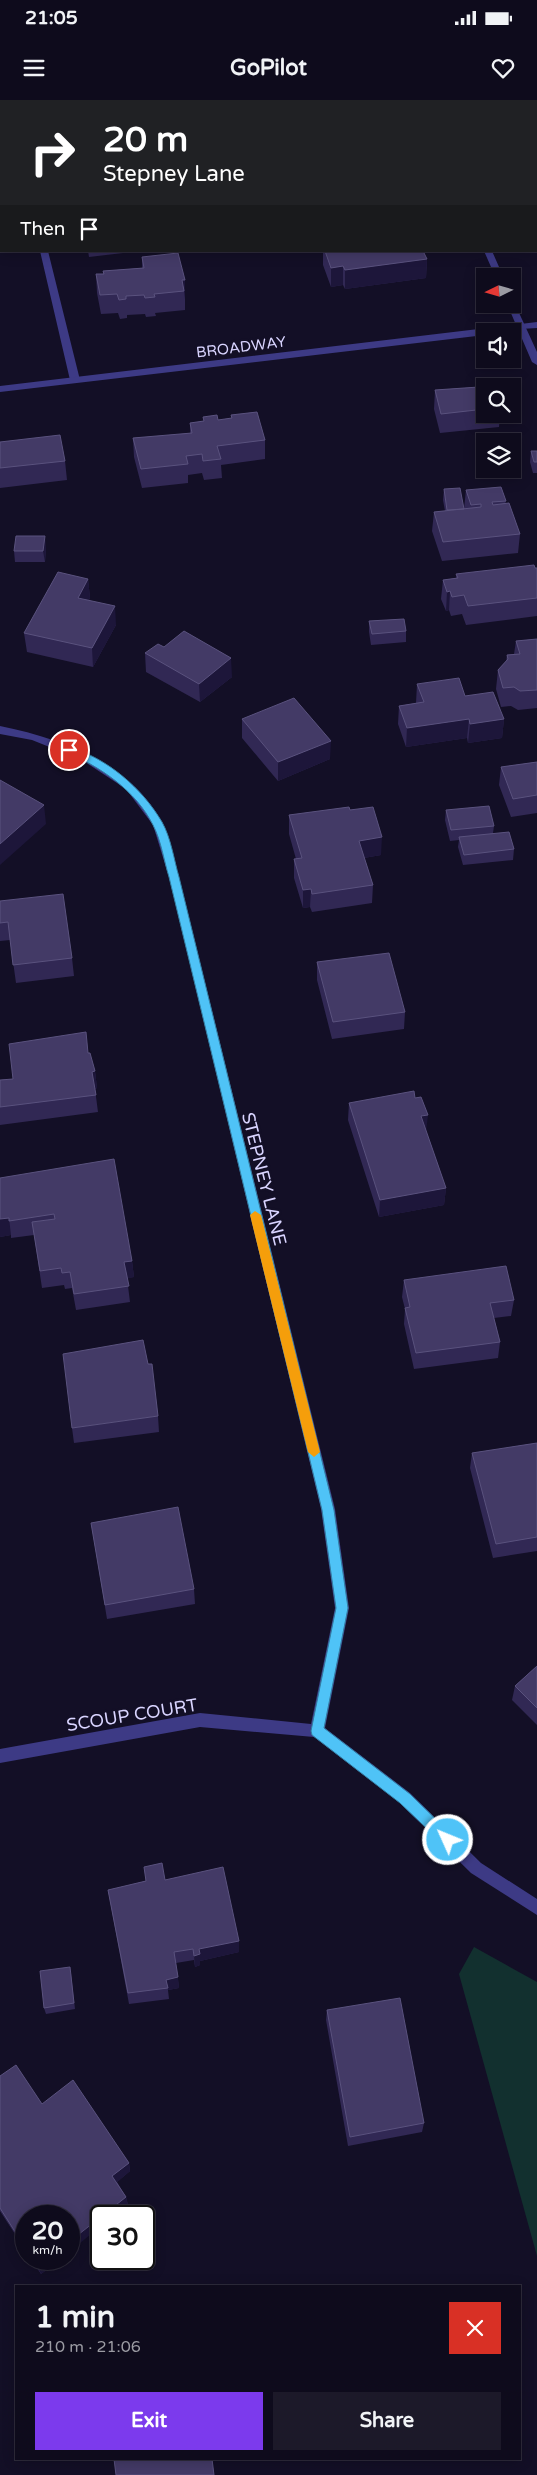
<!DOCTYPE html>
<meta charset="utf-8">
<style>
body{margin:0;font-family:"Varela Round",sans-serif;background:#1c1929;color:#f1f3f6;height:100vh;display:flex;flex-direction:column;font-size:19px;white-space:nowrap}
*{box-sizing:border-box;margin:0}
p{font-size:16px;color:#9b9ba3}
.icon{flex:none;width:28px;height:28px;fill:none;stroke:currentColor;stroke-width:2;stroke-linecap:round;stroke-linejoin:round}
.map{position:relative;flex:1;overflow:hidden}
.sheet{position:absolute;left:15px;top:2185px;width:506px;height:175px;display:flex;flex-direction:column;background:#0e0b1c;border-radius:0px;box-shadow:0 2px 12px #0003,0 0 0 1px #2e2b3b}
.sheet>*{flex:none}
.top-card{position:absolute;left:0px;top:0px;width:538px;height:152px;box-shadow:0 2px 12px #0003,0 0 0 1px #2e2b3b;background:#202124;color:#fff;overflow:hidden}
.needle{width:32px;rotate:265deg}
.buttons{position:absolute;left:476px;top:168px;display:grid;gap:10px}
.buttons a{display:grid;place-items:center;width:45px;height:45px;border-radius:0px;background:#0e0b1c;box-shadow:0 2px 12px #0003,0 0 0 1px #2e2b3b;font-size:25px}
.speed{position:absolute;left:15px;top:2105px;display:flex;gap:10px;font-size:25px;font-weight:700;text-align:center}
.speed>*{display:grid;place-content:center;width:65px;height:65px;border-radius:50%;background:#0e0b1c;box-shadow:0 2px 12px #0003,0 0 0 1px #2e2b3b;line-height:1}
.speed small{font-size:12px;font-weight:400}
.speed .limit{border:2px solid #111;border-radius:8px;background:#fff;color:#111}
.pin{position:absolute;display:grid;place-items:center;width:42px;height:42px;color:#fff;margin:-21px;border:2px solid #fff;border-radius:50%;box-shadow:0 1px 5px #0007}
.me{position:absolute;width:55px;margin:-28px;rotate:314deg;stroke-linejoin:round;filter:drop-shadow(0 0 4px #0008)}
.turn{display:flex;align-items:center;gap:18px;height:105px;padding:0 20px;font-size:22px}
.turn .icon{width:65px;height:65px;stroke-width:2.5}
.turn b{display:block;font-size:35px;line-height:42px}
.then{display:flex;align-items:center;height:48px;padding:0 20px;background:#0003;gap:10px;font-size:19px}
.round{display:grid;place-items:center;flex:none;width:52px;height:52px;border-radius:0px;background:#1c1929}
.overview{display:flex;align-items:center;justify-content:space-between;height:85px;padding:0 20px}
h1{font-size:30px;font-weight:700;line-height:38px}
.primary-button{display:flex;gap:10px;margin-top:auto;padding:10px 20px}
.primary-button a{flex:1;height:58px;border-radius:0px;background:#7c3aed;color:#fff;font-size:20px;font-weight:700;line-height:58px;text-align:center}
.primary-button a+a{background:#1c1929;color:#f1f3f6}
.status{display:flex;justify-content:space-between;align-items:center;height:35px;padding:0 25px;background:#0e0b1c;direction:ltr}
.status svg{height:14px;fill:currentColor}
header{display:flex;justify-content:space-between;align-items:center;height:65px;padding:0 20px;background:#0e0b1c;font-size:22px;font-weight:700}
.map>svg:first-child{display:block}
</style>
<div class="status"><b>21:05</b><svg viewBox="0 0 49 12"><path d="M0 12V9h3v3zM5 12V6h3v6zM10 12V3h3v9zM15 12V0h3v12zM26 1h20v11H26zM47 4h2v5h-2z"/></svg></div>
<header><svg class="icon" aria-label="menu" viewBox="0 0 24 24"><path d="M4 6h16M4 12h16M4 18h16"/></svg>GoPilot<svg class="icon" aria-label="heart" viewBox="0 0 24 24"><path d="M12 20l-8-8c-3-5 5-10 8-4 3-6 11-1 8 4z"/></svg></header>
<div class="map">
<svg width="537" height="2375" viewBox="0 0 537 2375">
<rect width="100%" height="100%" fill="#130f26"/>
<path fill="#12302f" d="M474,1847L537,1882V2156L459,1874Z"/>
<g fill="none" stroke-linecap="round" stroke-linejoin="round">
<path fill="#3d3a85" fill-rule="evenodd" d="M4,0H12V1H4Z
M419,0H427V1H419Z
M40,151H48L80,280L78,282H72L70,280Z
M484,151H492L503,176H495Z
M512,202L515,204L537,252V265L532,262L507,204H512Z
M0,626C63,639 129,663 162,722C171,738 174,760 179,777L335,1409L349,1508L325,1628L410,1693L481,1763L537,1799V1815L471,1773L400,1703L314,1637L200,1627L0,1663V1649L200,1613L311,1624L335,1508L321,1409L169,777L153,725L126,689L82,660L32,640L0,634Z"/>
<path fill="#3d3a85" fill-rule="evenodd" d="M537,222V228L485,231V235L0,292V286Z"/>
</g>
<path fill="#312854" d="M515,0H537V3H536V1H515Z
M536,13H537V45L536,43Z
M88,151H123V153L89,157Z
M323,151H423L427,159L426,178L345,189L343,185L331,187L323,165Z
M142,157L185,180V210L155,213L156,216L146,217L145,214L127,215V218L120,219L118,213L101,214L97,193L96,174H103V171L142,168Z
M478,284L485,286V314H500L499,327L440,333L434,309L435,290L478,287Z
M231,315L265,340V359L221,365L222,378L204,380L202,373L188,375V383L142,388L134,357L133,338L190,334V323L204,321L203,317L218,320L231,318Z
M0,342L65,361L67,380L0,388Z
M531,351H537V373H533L530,362Z
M444,389L464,409L466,390L506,401L505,404L520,434L518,453L442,461L432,431L434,412L445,411L443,400Z
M46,447L45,462H15L14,451Z
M537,468V516L466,525L462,514L451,516L449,510L446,511L441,499L443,480L456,478V474Z
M88,479L90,498L89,500L116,525L93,567L27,552L24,533Z
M369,521L406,531V542L371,545L369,532Z
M537,539V608L518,610L511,606L501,607L496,589L498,570L506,562L507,555L514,554L516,541Z
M164,547L232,577L200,602L146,572L145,553Z
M417,584L465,596L504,619L502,638L468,643L467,638L406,647L398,624L399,606L416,603Z
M242,619L330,659L278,681L242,638Z
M537,662V713L511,717L499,685L501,667Z
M350,710L381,755L364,758L373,785L372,803L312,812L310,807L303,808L294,778V759H296L289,734V715Z
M446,710L494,726L493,733L514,749L513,760L463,765L458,747L459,740L450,741L445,720Z
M0,801L72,858L74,876L16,883L10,840L0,841Z
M317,862L405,912L404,929L332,939L317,880Z
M88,953L95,971L97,988L95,989L98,1012L0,1025V980L13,979Z
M349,1003L426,1031L446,1088L444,1105L379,1117L348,1020Z
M0,1078L132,1161L134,1177L127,1178L130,1202L76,1210L72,1188L65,1189L64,1185L42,1188L34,1135L11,1138V1135L0,1137Z
M404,1180L514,1200L511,1216L494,1218L500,1242L498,1258L414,1269L404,1224L405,1209L402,1197Z
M158,1316L159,1332L74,1343L72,1328Z
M537,1343V1451L493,1458L470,1368L472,1353Z
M91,1423L194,1489L195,1504L107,1519Z
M537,1566V1625L512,1600L515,1586Z
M144,1767L165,1780L239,1841V1852L200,1861V1865L195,1867L194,1860L176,1863L179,1888L168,1890L169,1899L129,1904L108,1790L146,1781Z
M71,1873L75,1909L46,1914L44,1908Z
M327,1910L424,2023L422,2032L348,2046L326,1920Z
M0,1976L42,2004L129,2063L130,2071L117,2082L126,2097L128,2105L26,2116V2151L0,2111Z
M31,2159H61L41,2174Z"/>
<path fill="#1d163a" d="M427,159L426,178L345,189V170Z
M343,166V185L331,187V168Z
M182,180H185V199L184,191Z
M45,436L46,447L45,462L43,451Z
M88,479L90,498L79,516L78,498Z
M450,491L449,510L446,511L447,492Z
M115,506L116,525L93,567L92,548Z
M231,558L232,577L200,602L199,584Z
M469,619L467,638L406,647L407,628Z
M504,619L502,638L468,643L470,624Z
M331,641L330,659L278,681V662Z
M44,705L46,724L0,765V744Z
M382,737L381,755L358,759L359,741Z
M311,789L310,807L303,808V790Z
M95,971L97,988L93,989L92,972Z
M428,1015L426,1032L421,1016Z
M446,1088L444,1105L379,1117L380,1100Z
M9,1118L11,1135L0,1137V1119Z
M132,1161L134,1177L126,1179L124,1162Z
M239,1841V1852L200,1861L199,1849Z
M200,1854V1865L195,1867L194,1856Z
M178,1877L179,1888L168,1890L166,1880Z
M129,2063L130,2071L115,2084L112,2076Z
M126,2097L128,2105L114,2116H102Z
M101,2116V2126L69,2152V2142Z
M48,2159H61L41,2174L38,2167Z"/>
<path fill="#433a66" stroke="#5a527e" d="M118,0H163V1H107Z
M292,0H350V1H292Z
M325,151H423L427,159L345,170L343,166L331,168Z
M178,153L185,180H182L184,191L154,194L155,197L145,198L144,195L126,196V199L119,200L117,194L100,195L96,174H104L103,171L144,168L142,157Z
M492,283V286H485V309L441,314L435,290L479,287L478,284Z
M257,312L265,340L217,346L221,359L203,361L202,354L186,356L188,364L141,369L133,338L192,333L190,323L204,321L203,317L217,315L218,320L232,318L231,315Z
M60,335L65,361L0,368V342Z
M531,351H537V362H534Z
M501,387L506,401L492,402L493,405L509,403L520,434L443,442L434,412L481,407V404L471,405L466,390Z
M460,388L464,409L447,410L444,389Z
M16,436H45L43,451H14Z
M534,465L535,468H537V498L468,506L464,495L452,497L450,491L447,492L443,480L458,478L456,474Z
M58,472L88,479L78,498L115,506L92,548L24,533Z
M404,519L406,531L372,534L369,521Z
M184,531L231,558L199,584L145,553L158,544L164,547Z
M537,539V590L520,591L514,587L503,588L498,570L508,559L507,555L520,554L516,541Z
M459,578L465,596L493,592L504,619L470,624L469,619L407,628L399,606L424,602L417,584Z
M294,598L331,641L278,662L242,619Z
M537,662V695L513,699L501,667Z
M0,680L44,705L0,744Z
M489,706L494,726L451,730L446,710Z
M349,707L350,710L373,707L382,737L359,741L373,785L312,794L311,789L303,790L294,759L302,758L289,715Z
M509,732L514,749L464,755L459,737Z
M63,794L72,858L13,865L8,822L0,823V801Z
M389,853L405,912L333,922L317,862Z
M86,932L88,953H90L95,971L92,972L96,995L0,1007V980L13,979L9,944Z
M414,991L415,998L421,997L428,1015L421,1016L446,1088L380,1100L349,1003Z
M114,1059L132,1161L124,1162L129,1186L74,1194L70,1172L62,1173L61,1168L40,1171L32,1122L55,1119L54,1114L9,1121V1118L0,1119V1078Z
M506,1166L514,1200L490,1203L500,1242L416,1253L405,1208L410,1207L404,1180Z
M143,1240L148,1264H152L158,1316L72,1328L63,1254Z
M537,1343V1437L496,1444L472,1353Z
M178,1407L194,1489L105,1505L91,1423Z
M537,1566V1608L515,1586Z
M162,1763L165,1780L223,1767L239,1841L199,1849L200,1854L194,1856L193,1849L174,1852L178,1877L166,1880L168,1888L128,1893L108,1790L146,1781L144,1767Z
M70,1867L74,1903L44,1908L40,1871Z
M400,1898L424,2023L350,2037L327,1910Z
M16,1965L42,2004L73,1980L129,2063L112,2076L126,2097L69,2142V2116H26V2149L0,2108V1976Z
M33,2159H48L38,2167Z
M114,2359H212L214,2375H116Z"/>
<path fill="#4fc3f7" stroke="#337fa1" d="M69,647C107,658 142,688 162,722C171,738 174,760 179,777L334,1410L348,1508L324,1628L410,1694L452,1735L454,1740L452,1744L448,1746L443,1744L400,1703L312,1635L311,1631L336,1508L322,1410L169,777C164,761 161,740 153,725C136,691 100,666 65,652V648Z"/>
<path fill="#f59e0b" d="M255,1111L261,1115L320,1352L314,1357L308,1352L250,1115Z"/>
<g text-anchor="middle" stroke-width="5" stroke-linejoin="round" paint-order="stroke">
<g font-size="15" fill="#d9d4ff" stroke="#130f26">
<text transform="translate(241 247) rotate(-7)" y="5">BROADWAY</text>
</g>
<g font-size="18" fill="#d9d4ff" stroke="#130f26">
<text transform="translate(264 1079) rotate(76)" y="6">STEPNEY LANE</text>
<text transform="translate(132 1615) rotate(-9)" y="6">SCOUP COURT</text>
</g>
</g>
</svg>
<div class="buttons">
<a><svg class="needle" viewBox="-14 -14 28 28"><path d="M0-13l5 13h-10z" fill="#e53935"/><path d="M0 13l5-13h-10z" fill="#9b9ba3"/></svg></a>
<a><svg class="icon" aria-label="sound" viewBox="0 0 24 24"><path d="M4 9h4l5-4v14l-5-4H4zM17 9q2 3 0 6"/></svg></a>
<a><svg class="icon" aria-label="search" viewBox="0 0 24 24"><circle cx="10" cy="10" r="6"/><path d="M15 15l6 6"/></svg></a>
<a><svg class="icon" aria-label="layers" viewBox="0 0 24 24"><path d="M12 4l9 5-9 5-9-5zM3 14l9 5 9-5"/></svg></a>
</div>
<div class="speed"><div>20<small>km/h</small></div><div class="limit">30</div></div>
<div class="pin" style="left:69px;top:650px;background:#d93025"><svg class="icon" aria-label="arrive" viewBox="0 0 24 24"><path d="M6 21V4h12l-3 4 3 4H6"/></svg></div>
<svg class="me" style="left:448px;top:1740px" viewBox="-20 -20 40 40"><circle r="17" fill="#4fc3f7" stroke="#fff" stroke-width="3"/><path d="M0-11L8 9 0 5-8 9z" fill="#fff"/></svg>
<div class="top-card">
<div class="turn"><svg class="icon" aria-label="right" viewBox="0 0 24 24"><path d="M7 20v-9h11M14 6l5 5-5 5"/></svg><div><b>20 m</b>Stepney Lane</div></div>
<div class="then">Then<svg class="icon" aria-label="arrive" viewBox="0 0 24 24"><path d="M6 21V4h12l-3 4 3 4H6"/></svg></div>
</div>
<section class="sheet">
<div class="overview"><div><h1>1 min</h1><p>210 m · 21:06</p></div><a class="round" style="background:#d93025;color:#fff"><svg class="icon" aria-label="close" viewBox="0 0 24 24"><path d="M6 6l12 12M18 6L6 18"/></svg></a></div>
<div class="primary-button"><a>Exit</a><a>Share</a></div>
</section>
</div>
